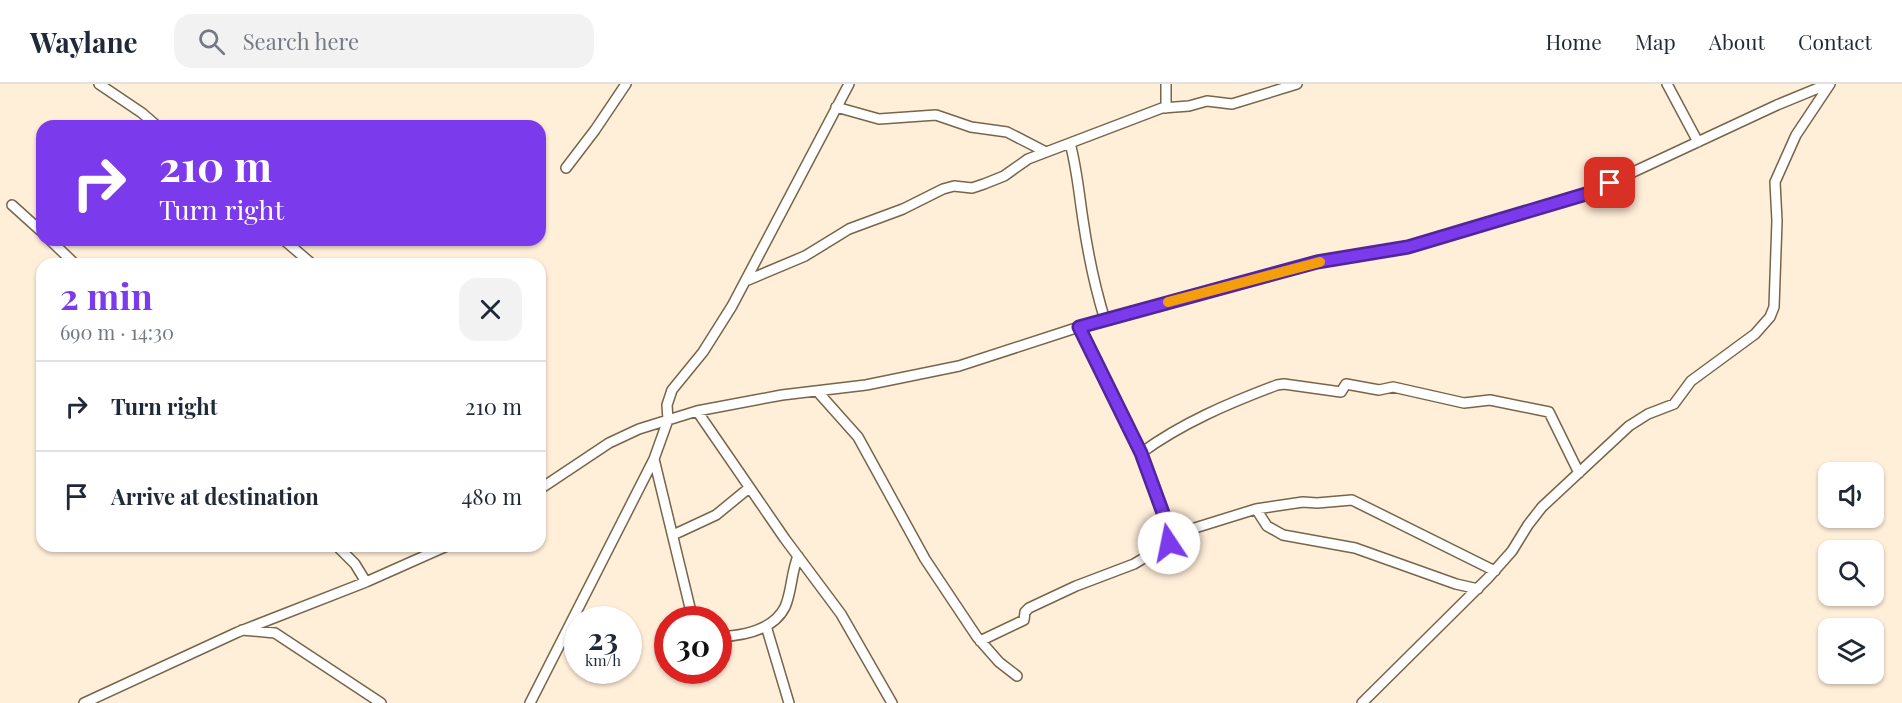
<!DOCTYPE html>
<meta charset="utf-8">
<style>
body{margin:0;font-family:"Playfair Display",serif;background:#f2f2f3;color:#1f2937;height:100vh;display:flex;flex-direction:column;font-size:22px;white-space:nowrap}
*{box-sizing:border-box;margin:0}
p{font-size:20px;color:#747a83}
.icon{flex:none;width:33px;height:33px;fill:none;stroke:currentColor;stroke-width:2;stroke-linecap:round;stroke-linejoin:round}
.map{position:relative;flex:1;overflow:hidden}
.side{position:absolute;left:36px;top:174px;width:510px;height:294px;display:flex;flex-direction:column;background:#fff;border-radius:18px;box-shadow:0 2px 4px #0004}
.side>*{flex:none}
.top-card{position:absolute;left:36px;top:36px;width:510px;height:126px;border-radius:18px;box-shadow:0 2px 4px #0004;background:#7c3aed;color:#fff;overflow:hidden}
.buttons{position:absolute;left:1818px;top:378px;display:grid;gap:12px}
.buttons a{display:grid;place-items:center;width:66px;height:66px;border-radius:12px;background:#fff;box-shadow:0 2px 4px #0004;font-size:30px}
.speed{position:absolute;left:564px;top:522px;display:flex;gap:12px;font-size:30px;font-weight:700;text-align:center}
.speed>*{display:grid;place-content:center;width:78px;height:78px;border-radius:50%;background:#fff;box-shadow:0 2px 4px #0004;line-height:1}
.speed small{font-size:15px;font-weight:400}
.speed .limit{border:9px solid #d22;background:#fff;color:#111}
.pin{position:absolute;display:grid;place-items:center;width:51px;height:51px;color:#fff;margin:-26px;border-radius:12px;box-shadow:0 3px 9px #0006}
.me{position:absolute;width:66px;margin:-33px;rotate:349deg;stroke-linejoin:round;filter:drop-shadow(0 0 4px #0008)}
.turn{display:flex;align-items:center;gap:21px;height:126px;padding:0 24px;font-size:27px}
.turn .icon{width:78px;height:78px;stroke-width:2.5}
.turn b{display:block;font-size:42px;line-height:51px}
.round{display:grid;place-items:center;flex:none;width:63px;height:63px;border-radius:18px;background:#f2f2f3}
.summary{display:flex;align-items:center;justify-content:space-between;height:102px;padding:0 24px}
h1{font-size:36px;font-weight:700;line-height:45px;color:#7c3aed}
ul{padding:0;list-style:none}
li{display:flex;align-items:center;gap:18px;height:90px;padding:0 24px;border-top:2px solid #e0e1e3}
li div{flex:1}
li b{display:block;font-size:22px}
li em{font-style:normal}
header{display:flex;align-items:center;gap:36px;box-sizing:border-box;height:84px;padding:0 30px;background:#fff;border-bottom:2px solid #e0e1e3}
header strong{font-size:28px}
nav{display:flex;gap:33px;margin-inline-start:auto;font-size:21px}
.search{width:420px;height:54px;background:#f2f2f3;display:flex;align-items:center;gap:15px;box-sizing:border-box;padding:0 21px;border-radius:18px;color:#747a83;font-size:22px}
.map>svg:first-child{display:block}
</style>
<header>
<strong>Waylane</strong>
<div class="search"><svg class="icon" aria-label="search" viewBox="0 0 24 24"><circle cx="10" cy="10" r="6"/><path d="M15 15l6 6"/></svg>Search here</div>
<nav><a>Home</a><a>Map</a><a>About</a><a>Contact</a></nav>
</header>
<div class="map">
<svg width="1902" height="619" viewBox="0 0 1902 619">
<rect width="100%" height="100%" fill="#ffeed8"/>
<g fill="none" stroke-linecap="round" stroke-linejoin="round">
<g stroke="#77654c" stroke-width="12">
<path id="minor" d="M99,0L142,29L157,42
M1667,0L1698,58
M836,23L879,35L936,31L971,43L1007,48L1046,68
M1166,24V0
M1070,59C1077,85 1079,110 1083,136C1088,170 1095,204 1105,236
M566,84L595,46L626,0
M12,121L42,148
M50,156L75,180
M284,156L312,180
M748,196L805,172L849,145L903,125L943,105L954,102L972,104L984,100L1004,92L1028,75L1162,24L1189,22L1207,17L1232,20L1297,0
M817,307L858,353L925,475L977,553L999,578L1017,592
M697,327L785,455L841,530L892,619
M1141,369C1182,339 1229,319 1277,301L1284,300L1341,308L1346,300L1379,306L1393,303L1464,319L1490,316L1549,328L1579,389
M654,375L693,536
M540,405L609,359L639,345L697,327L782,311L866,301L959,282L1079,243L1172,217L1328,176L1408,163L1586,110L1777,21L1828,0
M1256,425L1267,442L1283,451L1355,464L1456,500L1478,505
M673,451L716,431L749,404
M1169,452L1256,425L1303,418L1317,419L1352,416L1495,487
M337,462L355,480L366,498
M766,542L789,619
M242,546L275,549L381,619
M718,553C742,552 773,547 785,523C792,507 791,489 798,472
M980,557L1024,536L1025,528L1029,524L1076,502L1134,480L1169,459L1163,429L1141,369L1079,243
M84,619L238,548L366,498L447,462
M530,619L654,375L668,336L667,321L672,306L703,268L732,222L849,0
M1362,619L1488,494L1512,467L1528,441L1542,423L1629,342L1648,330L1674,320L1691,297L1755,250L1770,233L1774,223L1777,137L1775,98L1796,51L1830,0"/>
</g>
<use href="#minor" stroke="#fff" stroke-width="9"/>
</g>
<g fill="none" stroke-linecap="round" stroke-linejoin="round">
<g stroke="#51269a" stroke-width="15">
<path id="route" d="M1169,459L1163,429L1141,369L1079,243L1317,178L1408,163L1586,110L1610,99"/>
</g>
<use href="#route" stroke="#7c3aed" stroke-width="10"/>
<path stroke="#f59e0b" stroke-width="10" d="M1168,218L1320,178"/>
</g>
</svg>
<div class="buttons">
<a><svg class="icon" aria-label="sound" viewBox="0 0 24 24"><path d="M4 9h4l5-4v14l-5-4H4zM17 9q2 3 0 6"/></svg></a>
<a><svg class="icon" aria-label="search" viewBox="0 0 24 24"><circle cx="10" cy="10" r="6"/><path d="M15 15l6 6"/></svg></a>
<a><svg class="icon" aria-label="layers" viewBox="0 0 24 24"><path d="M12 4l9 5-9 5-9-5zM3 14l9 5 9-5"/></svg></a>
</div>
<div class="speed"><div>23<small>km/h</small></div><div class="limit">30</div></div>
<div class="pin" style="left:1610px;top:99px;background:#d93025"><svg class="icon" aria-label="arrive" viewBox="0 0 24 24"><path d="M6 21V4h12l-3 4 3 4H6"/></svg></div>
<svg class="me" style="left:1169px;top:459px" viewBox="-20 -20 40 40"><circle r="19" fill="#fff"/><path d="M0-13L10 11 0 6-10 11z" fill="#7c3aed"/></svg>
<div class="top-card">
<div class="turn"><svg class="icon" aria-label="right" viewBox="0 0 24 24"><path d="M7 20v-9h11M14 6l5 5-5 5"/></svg><div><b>210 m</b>Turn right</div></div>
</div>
<section class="side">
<div class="summary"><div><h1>2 min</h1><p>690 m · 14:30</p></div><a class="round"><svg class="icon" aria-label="close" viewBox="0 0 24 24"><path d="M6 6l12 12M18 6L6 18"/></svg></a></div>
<ul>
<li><svg class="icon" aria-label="right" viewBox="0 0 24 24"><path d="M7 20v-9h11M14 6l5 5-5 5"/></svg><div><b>Turn right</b></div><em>210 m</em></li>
<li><svg class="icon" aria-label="arrive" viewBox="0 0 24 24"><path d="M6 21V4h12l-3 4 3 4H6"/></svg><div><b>Arrive at destination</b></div><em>480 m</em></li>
</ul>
</section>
</div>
